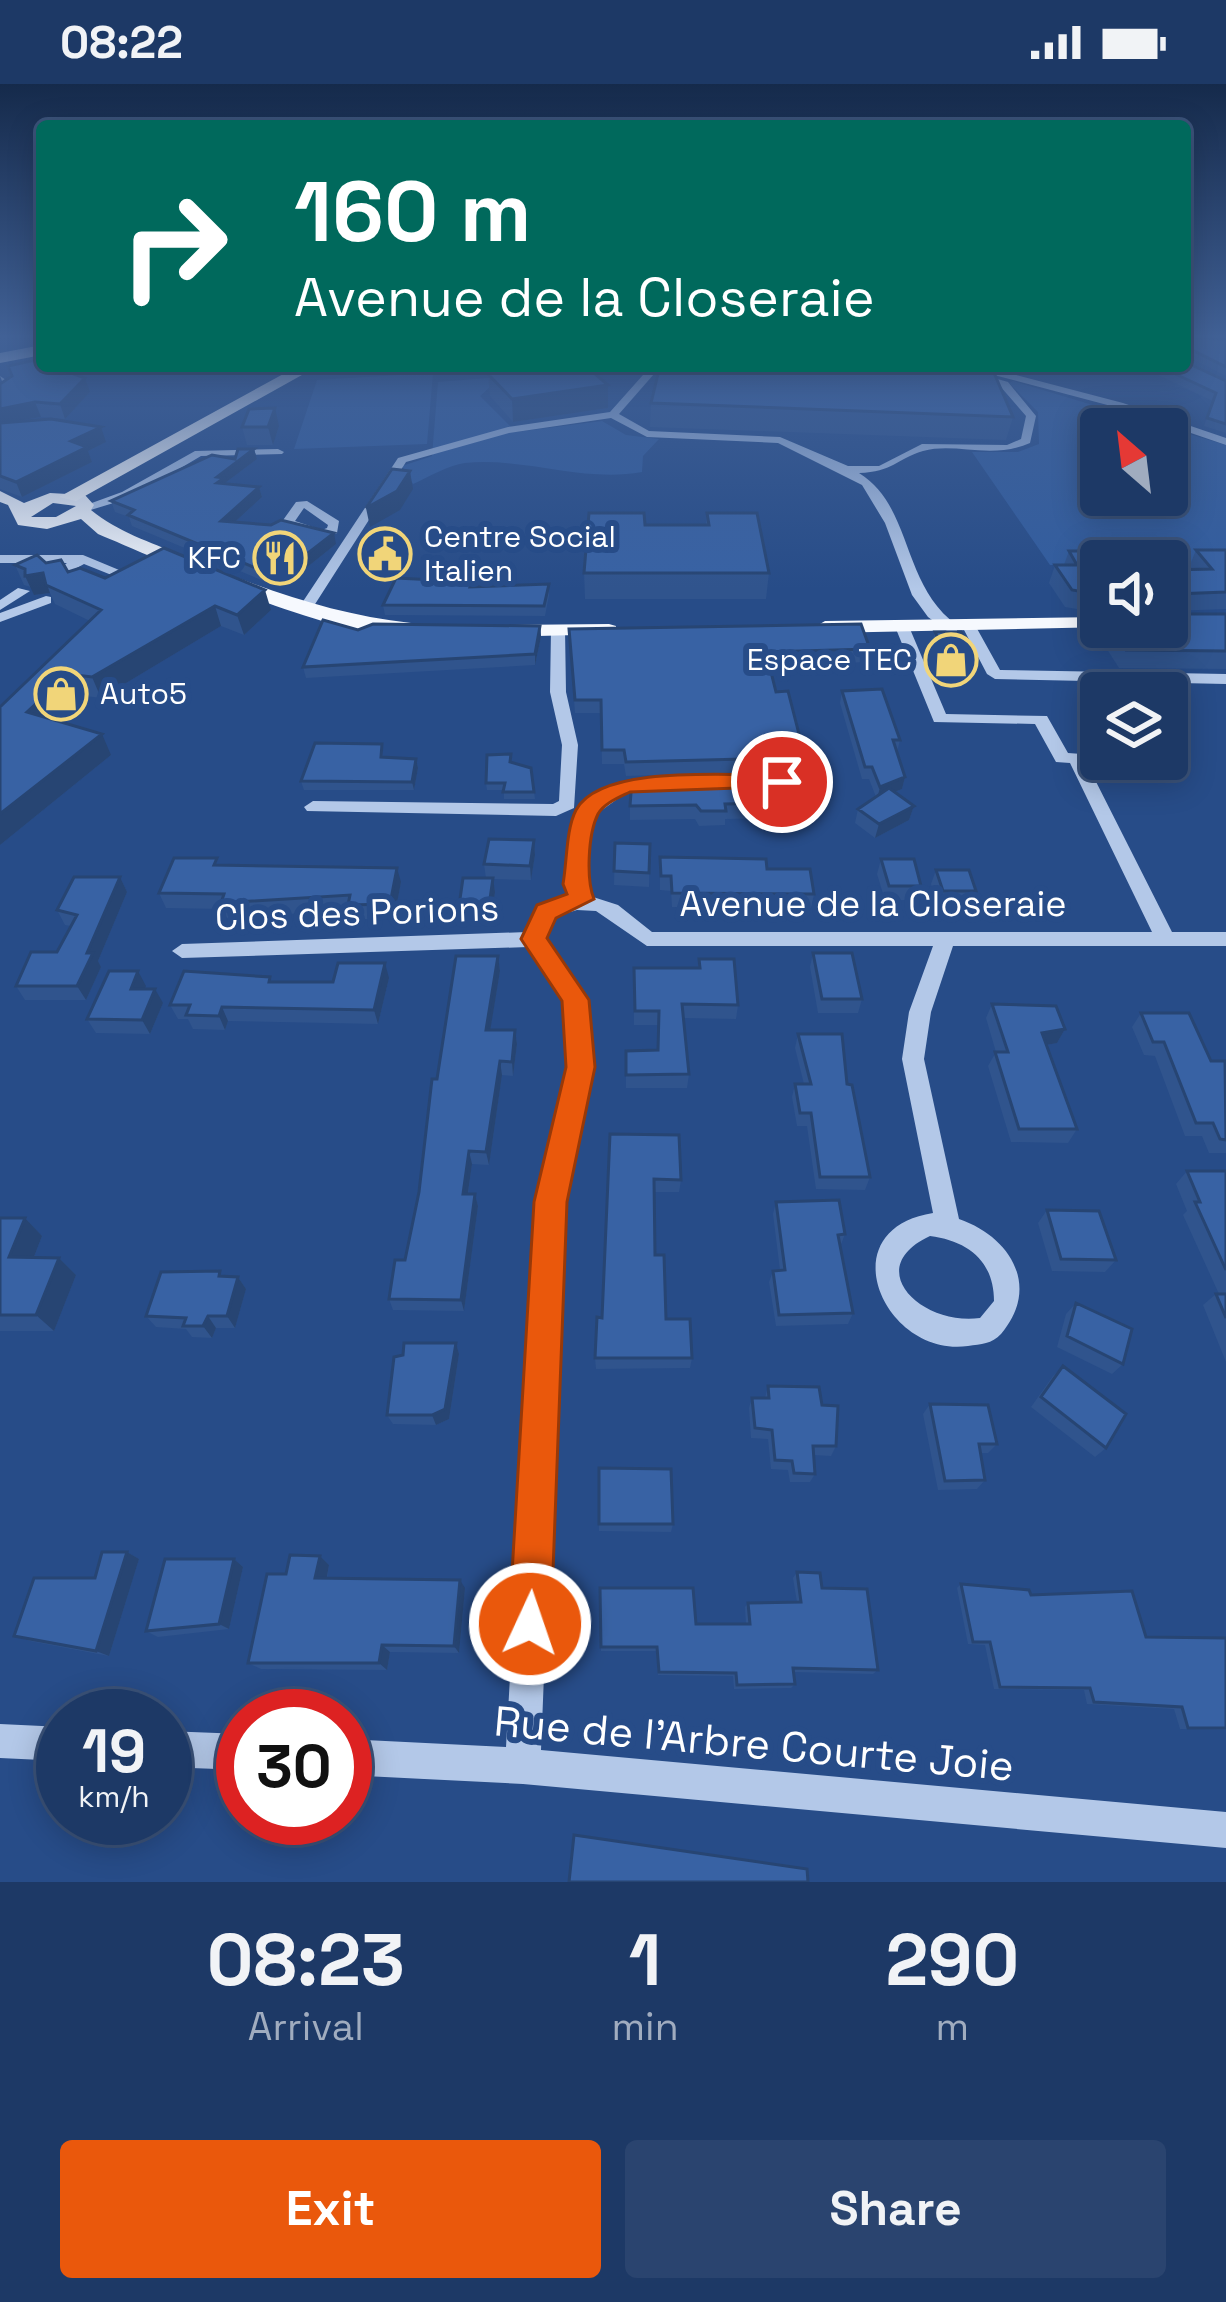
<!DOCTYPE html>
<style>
body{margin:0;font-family:"Space Grotesk",sans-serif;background:#2a446f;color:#f1f3f6;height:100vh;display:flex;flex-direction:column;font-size:45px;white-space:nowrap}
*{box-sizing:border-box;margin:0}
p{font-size:39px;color:#a0acbf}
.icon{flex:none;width:66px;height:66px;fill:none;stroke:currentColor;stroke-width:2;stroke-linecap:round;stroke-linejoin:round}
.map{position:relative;height:1798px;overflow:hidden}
.side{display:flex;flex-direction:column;background:#1d3966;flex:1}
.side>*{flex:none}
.guide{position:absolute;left:36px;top:36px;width:1155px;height:252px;border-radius:12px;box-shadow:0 6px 30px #0003,0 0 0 3px #3b537a;background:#00695c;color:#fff;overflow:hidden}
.needle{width:78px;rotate:332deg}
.controls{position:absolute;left:1080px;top:324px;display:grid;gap:24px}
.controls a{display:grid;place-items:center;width:108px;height:108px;border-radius:12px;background:#1d3966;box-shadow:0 6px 30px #0003,0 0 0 3px #3b537a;font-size:60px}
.speed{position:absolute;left:36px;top:1605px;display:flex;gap:24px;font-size:60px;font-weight:700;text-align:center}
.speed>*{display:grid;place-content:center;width:156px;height:156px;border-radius:50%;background:#1d3966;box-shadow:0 6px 30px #0003,0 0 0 3px #3b537a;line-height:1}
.speed small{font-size:30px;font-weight:400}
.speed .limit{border:18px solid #d22;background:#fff;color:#111}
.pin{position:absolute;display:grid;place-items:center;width:102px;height:102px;color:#fff;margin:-51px;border:6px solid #fff;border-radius:50%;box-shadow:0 3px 12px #0007}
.me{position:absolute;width:132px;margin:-66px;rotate:3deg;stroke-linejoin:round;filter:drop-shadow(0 0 9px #0008)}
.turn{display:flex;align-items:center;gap:42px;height:252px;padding:0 60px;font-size:54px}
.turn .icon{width:156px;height:156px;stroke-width:2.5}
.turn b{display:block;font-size:84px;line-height:102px}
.eta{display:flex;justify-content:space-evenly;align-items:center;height:204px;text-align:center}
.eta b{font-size:72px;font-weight:700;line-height:84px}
.button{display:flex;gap:24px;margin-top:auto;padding:24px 60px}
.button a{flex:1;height:138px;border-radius:12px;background:#ea580c;color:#fff;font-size:48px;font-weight:700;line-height:138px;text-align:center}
.button a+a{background:#2a446f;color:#f1f3f6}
.status{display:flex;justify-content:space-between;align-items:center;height:84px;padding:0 60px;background:#1d3966;direction:ltr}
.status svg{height:33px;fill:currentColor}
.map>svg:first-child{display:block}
</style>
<div class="status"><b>08:22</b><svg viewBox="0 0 49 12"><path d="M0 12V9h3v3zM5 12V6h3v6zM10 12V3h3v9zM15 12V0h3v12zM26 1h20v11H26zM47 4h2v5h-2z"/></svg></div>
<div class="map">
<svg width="1226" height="1798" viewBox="0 0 1226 1798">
<rect width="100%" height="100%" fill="#274c88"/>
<path fill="#325d9f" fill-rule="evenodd" d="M433,289L427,360L294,365L317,296Z
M501,293L480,312L516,348L602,337L626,351L659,355L643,372L642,388C583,399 525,373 465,379C448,381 429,393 413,400L402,382L432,372L438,298Z
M1013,297L1226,361V478L1050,481L972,368H1018L1039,360L1038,328L1009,299ZM1101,345H1167V411H1101Z"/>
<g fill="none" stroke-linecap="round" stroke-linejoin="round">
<path fill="#b3c8e8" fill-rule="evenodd" d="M651,282H661L619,330L649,347L780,353L848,382H879L922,360L1007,361L1021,355L1026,332L1000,302L936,282H952L1008,298L1036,332L1030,359C991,376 956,358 923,367C896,375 893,388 859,389C913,422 901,501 957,541V547H947L928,533L912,511L885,439L862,401L778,359L647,353L611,334L509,349L406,378L310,528H300L298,525L398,374L508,343L610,328Z
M997,286L1123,319L1226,354V361L1115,323L994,291Z
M0,292L15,302L0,314L4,302Z
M278,365L284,368L282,370L201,372L130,414L84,428L78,424L122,408L195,367Z
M307,417L339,437L337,449L323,454L283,442L281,439L296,418ZM304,424L328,441L327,444L322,446L295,437Z
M0,471H83L136,493L124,496L84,480L57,495L50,491L67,479H0Z
M18,504L30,507L0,526V516Z
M46,512L51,513V519L0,538V529Z
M903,541L910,545L946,630L1047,632L1068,669L1082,670L1084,674L1172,848H1226V862H953L931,928L924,975L959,1135C1011,1153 1041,1203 1001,1250C992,1260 981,1260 968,1262C885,1274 827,1146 933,1129L902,975L909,928L933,862H647L596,827L577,826L554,833L544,854L586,916L591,983L563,1118L541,1666L1226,1728V1764L523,1700L345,1691V1655L506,1663L537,1118L569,983L564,917L528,863L182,874L172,867L182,860L527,848L539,823L572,814L565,800L580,724C606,707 637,682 668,701L659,706H630L595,731L585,800L590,812L618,821L652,848H1152L1070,679L1056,678L1035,640L934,638L896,545ZM930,1152C968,1157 994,1177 994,1217L980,1234C921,1242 861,1184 930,1152Z
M965,541H975L1000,586L1226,590V600L995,595L987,590L963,544Z
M558,542L565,546L566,608L578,661L574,724L556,732L307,727L304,723L313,717L553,720L559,717L562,661L550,608L551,546Z
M821,691L830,696L827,700L768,703L759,698L768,693Z
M0,1640L63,1643V1677L0,1674Z
M165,1647L243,1650V1686L165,1683Z"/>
<path fill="#f6f9fe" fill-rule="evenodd" d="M0,407L24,419L50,409L85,411L94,421L91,426C118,448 150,458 181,471C257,503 329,530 411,539L421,545C380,577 149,471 98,450L81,435L47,445L18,441L8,421L0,418ZM53,419L76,422L56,433H31Z
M1101,533V543H1108L825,549L815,543L825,537Z
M609,540L616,542V550L501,553L491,547L501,541Z"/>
<path fill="#fff" fill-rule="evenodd" d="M42,261V271L0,279V269Z
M298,282H318L76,417L59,413Z"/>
</g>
<path fill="#30548d" d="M1185,254L1226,255V292L1187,272Z
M1139,282H1185L1226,297V349L1204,342L1213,317Z
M488,290L608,324L513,338L490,312Z
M0,300L90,308L65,335L41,333L12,338L106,358L88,367L92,378L22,413L0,405Z
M651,319L1013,333L1006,356L650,343Z
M279,342L273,361H247L242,343Z
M254,365L257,375L225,399L259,403L262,413L235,438L336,460L306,484L297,481L266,498L132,442L129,433L115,428L111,417L235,375Z
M707,429L769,489L766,515H585L584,489L706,441Z
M1196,466H1226V525L1172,527L1175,530H1226V585L1119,584L1096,548L1101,536V543H1167V486L1190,485L1189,483Z
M1069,467L1101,477V529L1065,523L1049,499L1055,481H1064Z
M46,479L68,488L271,526L244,551L221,542L101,614L78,611L52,636L111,671L0,761L90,537L55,520L50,509L34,511L31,503L24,501L15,481Z
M473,493L474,502L549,500V511L545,532L385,531L383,521L435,496Z
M540,542L541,553L535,581L306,594L303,583L358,546Z
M569,545L870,565L868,578L769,582L776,608L801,658L799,671L788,677L786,687L626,692L624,680H602L601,629H575Z
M935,548L975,574L970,588H943L931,562Z
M842,607L900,656L897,668L905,693L902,705L895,708L914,722L909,736L875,754L855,739L858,725L876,713L869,695H862L840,619Z
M382,660L383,673L416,675L418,684L414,706H304L301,697Z
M510,677L534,708L535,715H504V706H487L486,699Z
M792,691L800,729L797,744H777L776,734L725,735V741L699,742L695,735L630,736V722Z
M534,756L535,771L531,796L493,795L495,808L491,837H461L459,822L486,794L484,780Z
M615,759L650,760L649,803L614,801Z
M660,773L767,785L814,810L811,824L672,823L671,807L660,806Z
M881,775L921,802L917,816H885L877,790Z
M220,781L401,798L394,835H352L350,826L227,834L223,825L166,824L159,809Z
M936,786L976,807L971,822L938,821L931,800Z
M120,793L127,808L98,877L101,883L86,916H25L16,902L57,868L71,842L65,841L57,826Z
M813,869L862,915L858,929H818L810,883Z
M498,872L500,887L490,946H515L517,960L513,992L502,991L489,1081L472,1080L468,1110H475L478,1122L464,1227L393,1226L389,1215L405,1176L419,1108L437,995Z
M699,875L738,921L736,935L683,934L689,990L687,1004H626V967L657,966L658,941H634V884H698Z
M389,894L378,940L228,937L225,946L193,945L188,935H178L170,921L272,898H333Z
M146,902L144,905L163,919L150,950L96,949L87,935Z
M992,920L1065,945L1057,959L1046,961L1077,1045L1068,1059L1011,1058L988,982L996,968L986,934Z
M1141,929L1211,977L1226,980V1069H1209L1202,1052H1185L1155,972L1144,971L1132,943Z
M798,950L847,1000L870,1093L865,1106L816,1105L807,1042H797L792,1013L795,1000H804L795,964Z
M610,1050L681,1096L679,1108H654L655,1171L666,1235L692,1274L690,1284L596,1285L595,1274L602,1234Z
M1187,1087H1226V1278L1203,1221L1216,1210H1219L1183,1131L1187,1127L1176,1100Z
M776,1118L845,1150L840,1163L853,1229L848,1240L776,1242L769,1198L773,1187L780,1186L773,1130Z
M1047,1126L1116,1176L1105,1188L1052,1187L1038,1139Z
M0,1134H25L42,1152L34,1173L59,1174L76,1191L54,1247H0Z
M224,1192L238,1193L246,1205L235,1244H216L212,1254L192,1253L186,1245L156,1243L146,1232Z
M1076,1219L1123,1280L1112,1290L1057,1263L1066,1230Z
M456,1259L459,1270L449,1335L436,1341L393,1340L387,1331Z
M1063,1282L1106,1364L1095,1373L1031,1323L1053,1292Z
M768,1302L822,1321L836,1362L831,1372L813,1371L815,1390L810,1398H790L788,1386L771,1385L768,1355L751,1354L749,1324L752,1314H765Z
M930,1320L997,1360L988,1369H980L985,1396L977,1405L938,1406L923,1330Z
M599,1384L673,1440L671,1448L599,1447Z
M127,1468L139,1475L109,1572L30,1557L14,1552L95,1494Z
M320,1472L329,1481L327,1495L465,1504L459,1569L390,1568L387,1586L261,1585L248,1579L286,1490Z
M234,1475L243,1483L229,1545L158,1553L146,1547Z
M797,1488L822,1504L878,1586L873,1590L793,1588L795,1600L791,1604L734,1605L733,1592L658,1591L656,1567H601L600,1504L696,1540H746L745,1523L748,1519L797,1518L793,1494Z
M961,1500L1031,1511L1146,1553L1226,1554V1646L1180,1645L1174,1625L1087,1620L1084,1606L994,1605L985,1561L968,1560L957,1504Z"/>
<path fill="#274573" d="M85,294L90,308L65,335L60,320Z
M608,301V324L513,338L512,315Z
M35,318L41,333L0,340V325Z
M275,324L279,342L273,361L268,343Z
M101,343L106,358L88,367L92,378L22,413L16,398L71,357Z
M254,365L257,375L225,399H217V393Z
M410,387L413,405L400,426L370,443L366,424Z
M259,403L262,413L225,447L221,437Z
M334,449L336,460L306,484L303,473Z
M294,470L297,481L266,498L263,487Z
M43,489L50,509L34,511L25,492Z
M265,506L271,526L244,551L237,531Z
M215,522L221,542L101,614L92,593Z
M540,542L541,553L535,581V570Z
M68,590L78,611L38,649L27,628Z
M102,650L111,671L0,761V730Z
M801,658L799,671L788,677L787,665Z
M416,675L418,684L414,706L412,698Z
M905,693L902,705L877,715L880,703Z
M914,722L909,736L875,754L879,740Z
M534,756L535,771L531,796L530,782Z
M397,784L401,798L394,835L390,820Z
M120,793L127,808L98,877L101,883L86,916L77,902L87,869Z
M493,794L495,808L491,837L489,822Z
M498,872L500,887L488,960L486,946Z
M385,879L389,894L378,940L374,926Z
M138,887L146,902L139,919L131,905Z
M155,905L163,919L150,950L142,936Z
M222,923L228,937L225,946L219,932Z
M1065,945L1057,959L1035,963L1042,949Z
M515,946L517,960L513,992L512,978Z
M500,977L502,991L489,1081L486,1068Z
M469,1067L472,1080L466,1122L463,1110Z
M475,1110L478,1122L464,1227L461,1216Z
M25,1134L42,1152L27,1191L9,1173Z
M59,1174L76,1191L54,1247L36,1231Z
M238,1193L246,1205L235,1244L227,1232Z
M208,1232L216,1244L212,1254L203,1242Z
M456,1259L459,1270L449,1335L436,1341L432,1331Z
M127,1468L139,1475L109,1572L96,1567Z
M320,1472L329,1481L325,1503L315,1494Z
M234,1475L243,1483L229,1545L219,1540Z
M460,1496L465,1504L459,1569L454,1562Z
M382,1561L390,1568L387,1586L379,1579Z"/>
<path fill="#3862a4" stroke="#274573" stroke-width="3" d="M1185,254L1226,255V283L1190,265L1185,267Z
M35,276L42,278V282H52L85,294L60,320L35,318L0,325V300L12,292L8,282Z
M1185,278L1226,297V340L1207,334L1216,309L1158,282H1185Z
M542,282H586L608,301L512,315L488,290Z
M660,282H991L1013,333L651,319Z
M275,324L268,343H242L249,325Z
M51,335L101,343L71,357L87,363L16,398L0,392V339Z
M238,365H254L217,393L224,394L217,399L259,403L221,437L271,441L281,436L334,449L303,473L294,470L263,487L128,431L134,426L111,417L212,371L235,375Z
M392,385L410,387L397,407L366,424Z
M589,429H644L645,441H709L707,429H757L769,489H584Z
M164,464L265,506L237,531L215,522L92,593L68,590L27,628L102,650L0,730V623L101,526L46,501L43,489L25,492V485L15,481L37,471L46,479L61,476L68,488L80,484L105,494Z
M1196,466H1226V508L1175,510L1170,525L1175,530H1226V567L1126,566L1112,543H1167V486L1212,485Z
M1069,467H1095L1103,477H1101V511L1072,506L1055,481H1077Z
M438,487L473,493L470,503L549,500L544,522L383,521L396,494L435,496Z
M323,536L358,546L373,540L540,542L535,570L303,583Z
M861,540L870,565L766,568L776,608L788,607L801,658L787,665L789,674L626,678L624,666H602L601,616H575L569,545Z
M935,548H961L975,574H947Z
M882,605L900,656H893L905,693L880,703L872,683H865L842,607Z
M315,659L382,660L381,673L416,675L412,698L301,697Z
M511,670L510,678L531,684L534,708H503L505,699H486L487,671Z
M792,691L800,729H780L778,719L725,720L726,727H701L696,721L630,722L632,696Z
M889,704L914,722L879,740L858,725Z
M489,755L534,756L530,782L484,780Z
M615,759L650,760L649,789L614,787Z
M660,773L766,775L767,785H810L814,810L672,809L671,792H661Z
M174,774H217L214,781L397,784L390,820L348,821L350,811L221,819L224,810L159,809Z
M881,775H914L921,802H889Z
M936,786H969L976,807H943Z
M74,793H120L87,869H93L77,902H16L31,868H57L77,831L57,826Z
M463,794H493L489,822H459Z
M813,869H852L862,915H822Z
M456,872H498L486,946H515L512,978L500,977L486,1068L469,1067L463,1110H475L461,1216L389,1215L395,1176H405L419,1108L432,995H437Z
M699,875H734L738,921L682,920L689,990L626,991V967L658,966L659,927H635L634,884H700Z
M338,879H385L374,926L222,923L219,932L186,931L190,921H170L184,887L270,893L269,898H333Z
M109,887H138L131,905H155L142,936L87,935Z
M992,920L1056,922L1065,945L1042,949L1077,1045H1019L995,968H1008Z
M1141,929H1189L1211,977H1225L1226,1056L1220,1055L1213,1039H1196L1164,958H1153Z
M798,950H842L847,1000L852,1001L870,1093H820L811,1029H800L795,1000H811Z
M610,1050L679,1051L681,1096L654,1095L655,1171H664L666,1235H690L692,1274H595L597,1233L602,1234Z
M1187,1087H1226V1186L1195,1118H1200Z
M839,1116L845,1150L838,1151L853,1229L779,1231L773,1187L785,1186L776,1118Z
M1047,1126L1099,1127L1116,1176L1061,1175Z
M0,1134H25L9,1173L59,1174L36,1231H0Z
M220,1187L219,1192L238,1193L227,1232H208L203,1242H183L186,1234L146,1232L161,1188Z
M1216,1210H1226V1234Z
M1076,1219L1132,1245L1123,1280L1067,1252Z
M404,1259H456L445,1325L432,1331H387L394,1273L403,1271Z
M1063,1282L1126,1330L1106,1364L1041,1313Z
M768,1302L819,1303L822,1321L838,1322L836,1362H813L815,1390L794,1389L792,1377L775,1376L772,1346L755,1344L752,1314H769Z
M930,1320L988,1321L997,1360H979L985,1396L945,1397Z
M599,1384L671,1385L673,1440H599Z
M102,1468H127L96,1567L14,1552L34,1494H95Z
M290,1471L320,1472L315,1494L460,1496L454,1562L382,1561L379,1579H248L267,1490H286Z
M165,1475H234L219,1540L146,1547Z
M797,1488L820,1489L822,1504L867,1505L878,1586L793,1584L795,1600L737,1601L736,1589L659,1588L657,1563H601L600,1504H693L696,1540H750L748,1519L801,1518Z
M961,1500L1029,1506L1031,1511L1132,1507L1146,1553L1226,1554V1644H1188L1182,1623L1094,1618L1090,1604L1000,1603L990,1558H973Z
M574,1751L807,1785L808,1798H569Z"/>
<linearGradient id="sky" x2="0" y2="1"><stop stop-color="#152a4b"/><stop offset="0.5" stop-color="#416196"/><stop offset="1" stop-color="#416196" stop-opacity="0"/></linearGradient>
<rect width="1226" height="505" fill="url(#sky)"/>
<path fill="#ea580c" stroke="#983908" stroke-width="3" d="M782,691L794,698L790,702L630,708C620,713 604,719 598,730C588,750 586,795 594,815L556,834L547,854L589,916L595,983L567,1118L551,1540L545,1556L530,1562L515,1556L509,1540L534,1118L566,983L562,917L521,855L537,821L567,810L563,800C567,778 566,745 576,726C601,679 734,692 782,691Z"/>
<defs>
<g id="civic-ring" transform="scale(2.7)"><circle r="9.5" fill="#274c88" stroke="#f1d579" stroke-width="1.5"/><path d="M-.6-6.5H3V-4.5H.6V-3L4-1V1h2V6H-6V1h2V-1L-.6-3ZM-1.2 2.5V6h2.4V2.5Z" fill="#f1d579"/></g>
<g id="restaurant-ring" transform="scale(2.7)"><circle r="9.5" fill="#274c88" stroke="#f1d579" stroke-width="1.5"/><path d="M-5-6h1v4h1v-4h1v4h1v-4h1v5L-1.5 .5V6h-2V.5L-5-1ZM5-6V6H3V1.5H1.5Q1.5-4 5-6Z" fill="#f1d579"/></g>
<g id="shop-ring" transform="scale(2.7)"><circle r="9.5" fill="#274c88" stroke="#f1d579" stroke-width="1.5"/><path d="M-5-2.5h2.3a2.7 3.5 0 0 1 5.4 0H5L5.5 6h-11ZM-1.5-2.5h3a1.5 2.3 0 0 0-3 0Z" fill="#f1d579"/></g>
</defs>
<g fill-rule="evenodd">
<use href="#civic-ring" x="385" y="470"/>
<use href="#restaurant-ring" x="280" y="474"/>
<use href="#shop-ring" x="951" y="576"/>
<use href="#shop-ring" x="61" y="610"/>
</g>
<g text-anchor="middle" stroke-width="12" stroke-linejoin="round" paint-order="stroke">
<g font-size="30" fill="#fff" stroke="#274c88" text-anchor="start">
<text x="424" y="463">Centre Social<tspan x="424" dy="34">Italien</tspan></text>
<text x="241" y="484" text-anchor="end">KFC</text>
<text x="912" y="586" text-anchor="end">Espace TEC</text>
<text x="100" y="620">Auto5</text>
</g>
<g font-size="36" fill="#fff" stroke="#274c88">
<text x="873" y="832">Avenue de la Closeraie</text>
<text transform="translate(357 828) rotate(-2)" y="13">Clos des Porions</text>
</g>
<g font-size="42" fill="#fff" stroke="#274c88">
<text transform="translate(754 1659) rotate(5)" y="15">Rue de l'Arbre Courte Joie</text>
</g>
</g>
</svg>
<div class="controls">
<a><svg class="needle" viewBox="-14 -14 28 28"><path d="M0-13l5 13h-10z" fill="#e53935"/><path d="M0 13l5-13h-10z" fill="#a0acbf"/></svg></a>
<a><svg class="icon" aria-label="sound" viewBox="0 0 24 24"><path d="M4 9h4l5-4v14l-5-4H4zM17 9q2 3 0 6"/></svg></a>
<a><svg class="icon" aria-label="layers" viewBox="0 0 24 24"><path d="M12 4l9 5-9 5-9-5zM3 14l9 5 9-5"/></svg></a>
</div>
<div class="speed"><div>19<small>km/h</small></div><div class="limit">30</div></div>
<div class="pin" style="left:782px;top:698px;background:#d93025"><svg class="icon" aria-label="arrive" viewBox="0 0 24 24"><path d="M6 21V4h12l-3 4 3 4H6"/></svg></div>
<svg class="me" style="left:530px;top:1540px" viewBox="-20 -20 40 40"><circle r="17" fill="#ea580c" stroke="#fff" stroke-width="3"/><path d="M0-11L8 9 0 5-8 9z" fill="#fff"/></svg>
<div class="guide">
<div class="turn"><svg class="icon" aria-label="right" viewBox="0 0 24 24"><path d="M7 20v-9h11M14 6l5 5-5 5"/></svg><div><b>160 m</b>Avenue de la Closeraie</div></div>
</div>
</div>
<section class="side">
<div class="eta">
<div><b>08:23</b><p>Arrival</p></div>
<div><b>1</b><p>min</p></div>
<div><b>290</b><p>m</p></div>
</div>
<div class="button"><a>Exit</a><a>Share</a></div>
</section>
